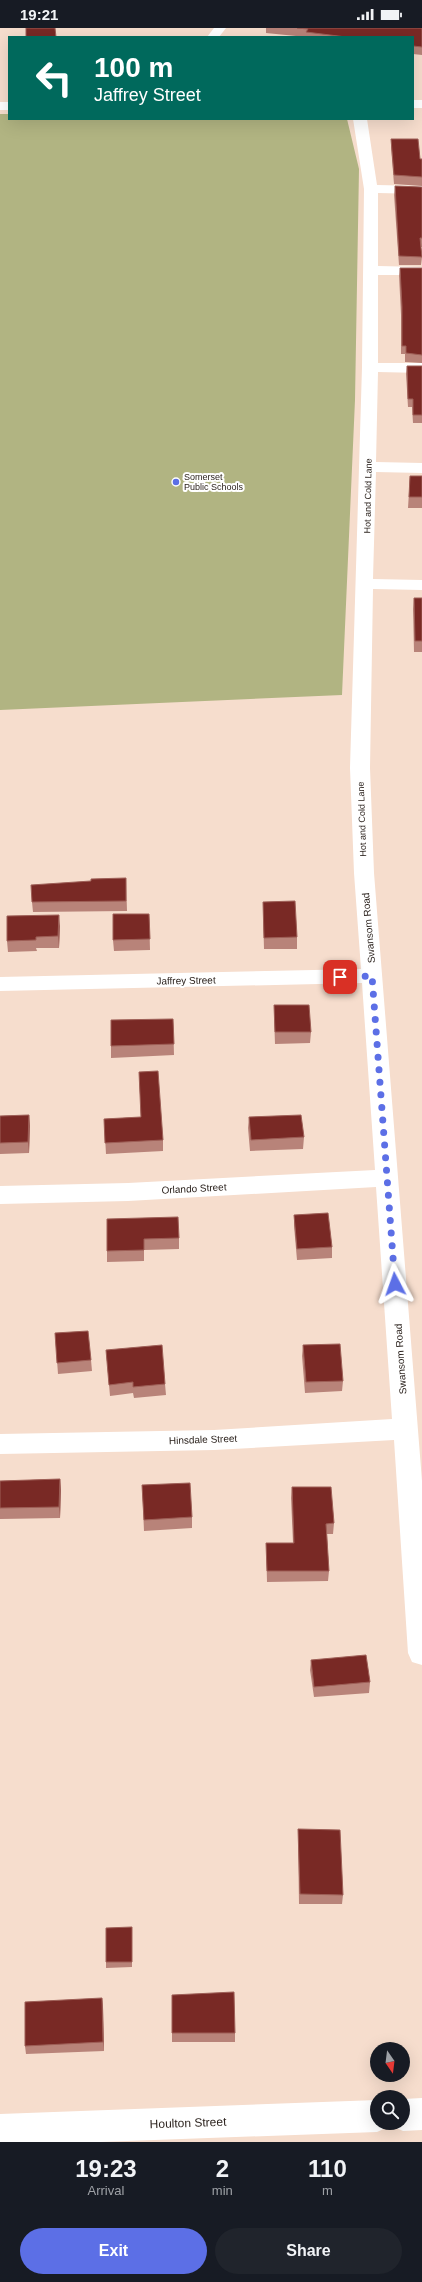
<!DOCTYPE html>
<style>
body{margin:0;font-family:Arial,sans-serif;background:#20242c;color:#f1f3f6;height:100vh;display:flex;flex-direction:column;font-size:15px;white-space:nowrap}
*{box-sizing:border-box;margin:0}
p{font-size:13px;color:#9ea1a6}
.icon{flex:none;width:22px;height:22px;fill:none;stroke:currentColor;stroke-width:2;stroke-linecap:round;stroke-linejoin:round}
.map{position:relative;height:2114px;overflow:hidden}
.panel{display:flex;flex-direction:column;background:#171b24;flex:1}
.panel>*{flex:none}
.top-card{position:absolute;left:8px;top:8px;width:406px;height:84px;border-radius:0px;box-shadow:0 4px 16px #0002;background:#00695c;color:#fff;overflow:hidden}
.needle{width:26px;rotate:166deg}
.buttons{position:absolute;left:370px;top:2014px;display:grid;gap:8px}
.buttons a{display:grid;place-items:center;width:40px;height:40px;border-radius:50%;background:#171b24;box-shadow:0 4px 16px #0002;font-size:20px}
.pin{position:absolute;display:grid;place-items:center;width:34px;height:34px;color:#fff;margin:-17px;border-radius:8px;box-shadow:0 2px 6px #0006}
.me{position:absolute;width:44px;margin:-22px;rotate:356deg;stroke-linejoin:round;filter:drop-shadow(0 0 3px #0008)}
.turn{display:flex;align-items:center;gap:14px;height:84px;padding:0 20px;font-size:18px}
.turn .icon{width:52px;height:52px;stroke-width:2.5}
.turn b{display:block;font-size:28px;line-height:34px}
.eta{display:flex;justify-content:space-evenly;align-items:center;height:68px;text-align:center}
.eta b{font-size:24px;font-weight:700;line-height:28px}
.button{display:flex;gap:8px;margin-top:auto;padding:8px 20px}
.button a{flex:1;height:46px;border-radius:24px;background:#5c6fe6;color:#fff;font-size:16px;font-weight:700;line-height:46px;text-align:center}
.button a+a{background:#20242c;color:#f1f3f6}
.status{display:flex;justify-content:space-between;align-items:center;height:28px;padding:0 20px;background:#171b24;direction:ltr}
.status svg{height:11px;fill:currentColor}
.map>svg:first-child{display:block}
</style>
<div class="status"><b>19:21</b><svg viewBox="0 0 49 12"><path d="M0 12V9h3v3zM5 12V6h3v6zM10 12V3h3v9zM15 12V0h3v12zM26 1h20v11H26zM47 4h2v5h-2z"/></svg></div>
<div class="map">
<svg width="422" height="2114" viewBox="0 0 422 2114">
<rect width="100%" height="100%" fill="#f6ddcd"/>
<path fill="#b1b482" d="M0,86H9V91H347L359,141L355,372L342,667L0,682Z"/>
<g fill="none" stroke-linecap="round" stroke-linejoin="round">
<path fill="#fff" fill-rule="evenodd" d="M353,91H367L377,157L422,158V166L378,165V238L422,239V247H378V335H422V345L378,344L376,434L422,435V445L376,444L373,551L422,552V562L373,561L370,740L374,845L422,1453V1637L412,1634L408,1625L394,1412L214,1422L0,1426V1406L214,1402L392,1391L376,1159L128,1173L0,1176V1158L128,1155L375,1142L362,955L0,963V949L361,941L354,845L350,740L362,339L364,161Z
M422,2070V2102L403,2103L392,2098L391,2095H403V2071Z
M377,2072V2095H390L388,2099L377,2104L100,2114H0V2086Z"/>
<path fill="#fff" fill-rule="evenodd" d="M214,0H226L219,9H207Z"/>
<path fill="#fff" fill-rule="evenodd" d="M413,72H422V80H413Z
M0,74H9V82H0Z"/>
</g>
<path fill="#b88379" d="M266,0H422V27L413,26V9H306L266,5Z
M391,111L420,131H422V158L394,156L391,119Z
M395,158L422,159V219H421L422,229L421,237H399L394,167Z
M400,240H422V335L405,334V326H401V287L399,248Z
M407,338H422V395H413L412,379H408L406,346Z
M410,448H422V480H408Z
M414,570H422V624H414L413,581Z
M126,850L127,883L33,884L32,874Z
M263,874L297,909V921H264L263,885Z
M149,886L150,922L114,923L113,912Z
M60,898L59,920H36L37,923L8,924L7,913Z
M274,977L311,1004L310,1015L275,1016L274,988Z
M173,991L174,1027L111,1030V1018Z
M139,1044L163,1112V1123L106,1126L104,1091L141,1089Z
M29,1087L30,1098L29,1125L0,1126V1088Z
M249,1089L304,1109L303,1121L250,1123L248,1100Z
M294,1187L332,1219V1230L297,1232L294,1198Z
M107,1191L179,1210V1221L144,1222V1233L107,1234Z
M55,1305L91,1332L92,1343L58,1346Z
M303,1317L343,1353L342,1363L305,1365L302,1328Z
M106,1322L165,1356L166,1367L134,1370L133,1365L110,1368Z
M60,1451L61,1462L60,1490L0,1491V1453Z
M142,1457L192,1489V1500L144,1503Z
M292,1459L334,1495L333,1506H327L329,1543L328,1553L267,1554L266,1515H293L291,1470Z
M311,1632L370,1654L369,1665L314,1669L310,1642Z
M298,1801L343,1867L342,1876H299L298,1811Z
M132,1904V1939L106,1940V1934Z
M102,1970L103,1979L104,2023L26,2026L25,2018Z
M172,2005H235V2014H172Z"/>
<path fill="#9e5f57" d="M59,887L60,898L59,920L58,908Z
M29,1087L30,1098L29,1125L28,1114Z
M60,1451L61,1462L60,1490L59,1479Z
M102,1970L103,1979L104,2023L103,2014Z"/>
<path fill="#792925" stroke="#9e5f57" d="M26,0H55L56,9H26Z
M297,0H422V19L413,18V9H346L306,4L308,1Z
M391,111H418L420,131H422V149L394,147Z
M395,158L422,159V210H420L422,229L399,228Z
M400,240H422V327L406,325V318H402V279Z
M407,338H422V387H413V371H408Z
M410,448H422V469H409Z
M414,570H422V613H415Z
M126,850V873L32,874L31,857L91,853V851Z
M295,873L297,909L264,910L263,874Z
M113,886H149L150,911L113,912Z
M59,887L58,908L36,909V912L7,913V888Z
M274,977H309L311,1004H275Z
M173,991L174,1016L111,1018V992Z
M158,1043L163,1112L105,1115L104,1091L141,1089L139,1044Z
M29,1087L28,1114L0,1115V1088Z
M301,1087L304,1109L251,1112L249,1089Z
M328,1185L332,1219L297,1221L294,1187Z
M178,1189L179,1210L144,1211V1222L107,1223V1191Z
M88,1303L91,1332L57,1335L55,1305Z
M340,1316L343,1353L306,1354L303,1317Z
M162,1317L165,1356L133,1359V1354L109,1357L106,1322Z
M60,1451L59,1479L0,1480V1453Z
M190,1455L192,1489L144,1492L142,1457Z
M292,1459H331L334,1495L326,1496L329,1543H267L266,1515H294Z
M366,1627L370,1654L314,1659L311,1632Z
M298,1801L340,1802L343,1867L300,1866Z
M132,1899V1934H106V1900Z
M234,1964L235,2005H172V1967Z
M102,1970L103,2014L25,2018V1974Z"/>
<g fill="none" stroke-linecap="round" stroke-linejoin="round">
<path stroke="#5c6fe6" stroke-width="7" stroke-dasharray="0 12.6" d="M340,949L372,948L395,1256"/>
</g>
<circle fill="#5c6fe6" stroke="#fff" stroke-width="1.5" cx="176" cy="454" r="4"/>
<g text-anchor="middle" stroke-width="4" stroke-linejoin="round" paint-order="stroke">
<g font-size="9" fill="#2c231e" stroke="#fff" text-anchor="start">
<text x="184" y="452">Somerset<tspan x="184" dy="10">Public Schools</tspan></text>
</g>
<g font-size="9" fill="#2c231e" stroke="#fff">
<text transform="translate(368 468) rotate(-89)" y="3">Hot and Cold Lane</text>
<text transform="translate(362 791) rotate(-92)" y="3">Hot and Cold Lane</text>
</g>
<g font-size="10" fill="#2c231e" stroke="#fff">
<text transform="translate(368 900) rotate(-95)" y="4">Swansom Road</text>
<text transform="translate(186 952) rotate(-1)" y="4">Jaffrey Street</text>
<text transform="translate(194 1160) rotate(-3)" y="4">Orlando Street</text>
<text transform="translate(400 1331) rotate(-94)" y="4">Swansom Road</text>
<text transform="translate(203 1411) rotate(-2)" y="4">Hinsdale Street</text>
</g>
<g font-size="12" fill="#2c231e" stroke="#fff">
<text transform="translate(188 2095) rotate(-2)" y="4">Houlton Street</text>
</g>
</g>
</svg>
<div class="buttons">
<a><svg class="needle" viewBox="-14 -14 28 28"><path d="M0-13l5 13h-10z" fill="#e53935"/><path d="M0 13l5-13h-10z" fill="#9ea1a6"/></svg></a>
<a><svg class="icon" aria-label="search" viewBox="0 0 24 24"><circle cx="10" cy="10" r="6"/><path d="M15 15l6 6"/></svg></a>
</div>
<div class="pin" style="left:340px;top:949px;background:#d93025"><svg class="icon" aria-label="arrive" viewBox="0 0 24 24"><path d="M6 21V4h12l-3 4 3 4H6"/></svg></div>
<svg class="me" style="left:395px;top:1256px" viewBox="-20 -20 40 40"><path d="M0-17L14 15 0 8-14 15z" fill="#5c6fe6" stroke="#fff" stroke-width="4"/></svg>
<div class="top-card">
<div class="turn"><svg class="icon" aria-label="left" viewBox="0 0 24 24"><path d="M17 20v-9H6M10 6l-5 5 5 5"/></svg><div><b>100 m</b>Jaffrey Street</div></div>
</div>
</div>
<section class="panel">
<div class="eta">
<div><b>19:23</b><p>Arrival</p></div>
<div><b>2</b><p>min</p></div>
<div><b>110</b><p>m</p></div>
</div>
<div class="button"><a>Exit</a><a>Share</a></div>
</section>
